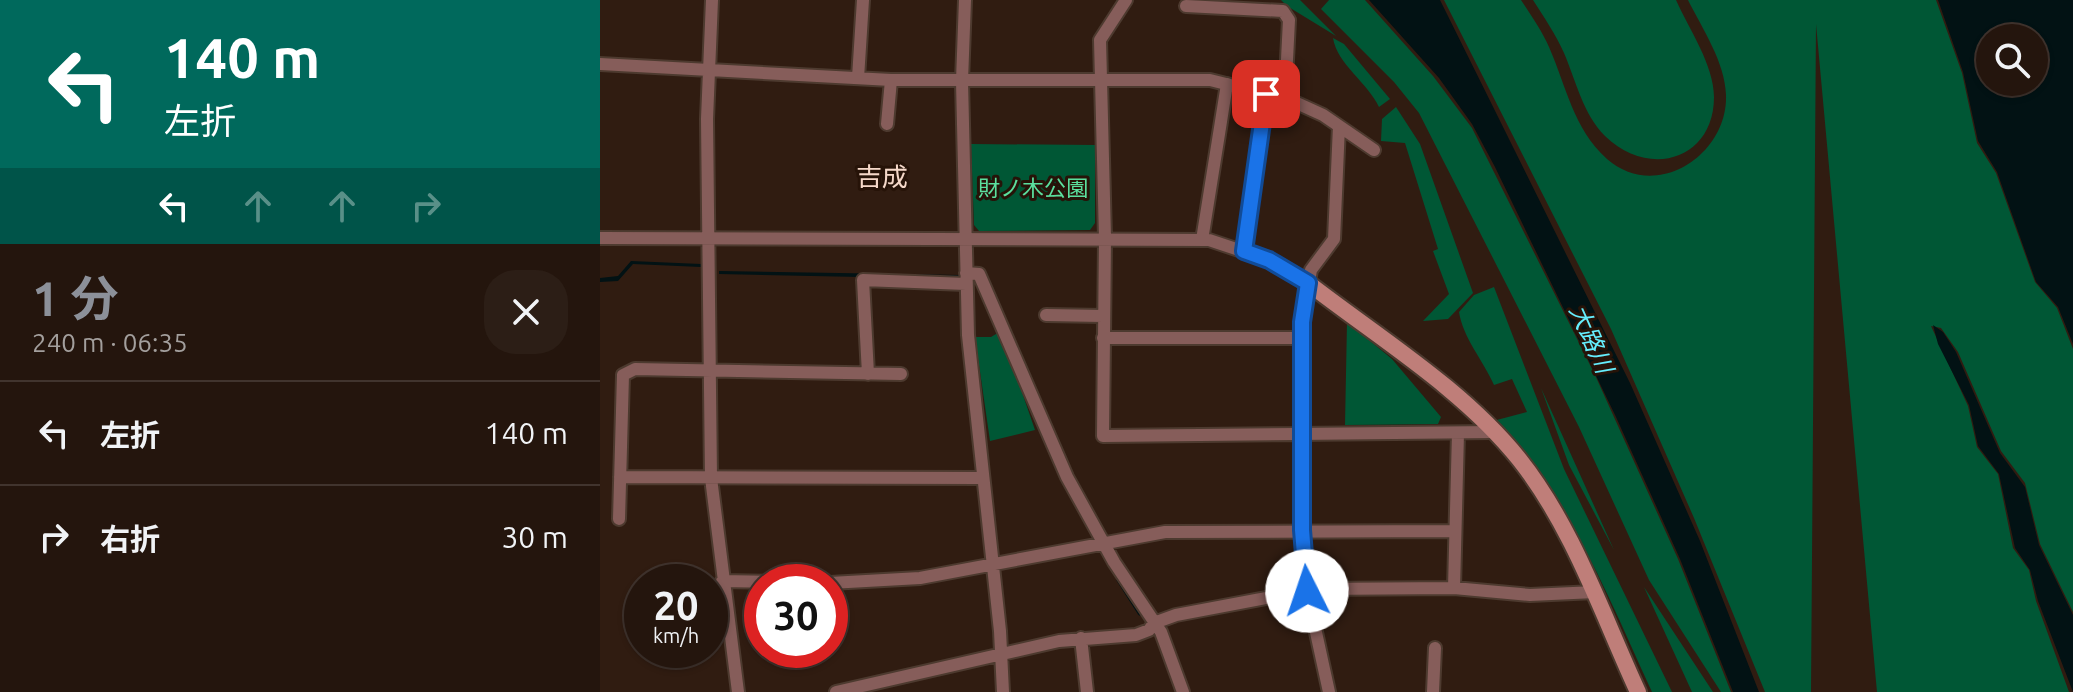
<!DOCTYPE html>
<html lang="ja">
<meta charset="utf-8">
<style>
body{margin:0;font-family:Ubuntu,"Noto Sans JP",sans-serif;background:#2c1e16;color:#f1f3f6;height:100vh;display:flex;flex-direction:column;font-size:30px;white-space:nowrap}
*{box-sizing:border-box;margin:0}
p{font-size:26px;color:#a39f9d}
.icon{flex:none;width:44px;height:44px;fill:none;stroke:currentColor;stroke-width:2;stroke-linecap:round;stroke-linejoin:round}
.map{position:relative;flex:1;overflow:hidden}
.drawer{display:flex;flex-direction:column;background:#24150d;width:600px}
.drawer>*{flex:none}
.top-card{background:#00695c;color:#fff;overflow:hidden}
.controls{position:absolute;left:1376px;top:24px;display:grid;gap:16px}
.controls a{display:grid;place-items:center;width:72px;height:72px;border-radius:50%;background:#24150d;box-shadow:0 2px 6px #0004,0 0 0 2px #41342e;font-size:40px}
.speed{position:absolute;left:24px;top:564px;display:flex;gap:16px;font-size:40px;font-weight:700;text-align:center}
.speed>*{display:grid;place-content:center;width:104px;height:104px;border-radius:50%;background:#24150d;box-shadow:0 2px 6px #0004,0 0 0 2px #41342e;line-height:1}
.speed small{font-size:20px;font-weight:400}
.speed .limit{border:12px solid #d22;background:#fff;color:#111}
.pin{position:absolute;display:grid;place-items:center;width:68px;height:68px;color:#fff;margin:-34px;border-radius:16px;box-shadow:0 4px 12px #0006}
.me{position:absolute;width:88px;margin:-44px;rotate:356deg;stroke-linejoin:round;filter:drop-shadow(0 0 6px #0008)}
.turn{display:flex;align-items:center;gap:28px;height:168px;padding:0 32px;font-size:36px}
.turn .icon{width:104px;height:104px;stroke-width:2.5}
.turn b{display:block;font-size:56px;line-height:68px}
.lanes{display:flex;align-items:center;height:76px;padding:0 32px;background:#0003;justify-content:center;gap:40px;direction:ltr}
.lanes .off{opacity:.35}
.round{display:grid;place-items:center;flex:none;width:84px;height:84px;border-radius:32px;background:#2c1e16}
.head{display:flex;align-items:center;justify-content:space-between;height:136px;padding:0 32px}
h1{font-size:48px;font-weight:700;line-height:60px;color:#8c9099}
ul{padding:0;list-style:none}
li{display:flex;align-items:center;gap:24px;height:104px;padding:0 32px;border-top:2px solid #41342e}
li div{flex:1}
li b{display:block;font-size:30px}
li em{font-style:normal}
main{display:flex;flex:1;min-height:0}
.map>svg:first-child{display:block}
</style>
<main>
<section class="drawer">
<div class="top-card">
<div class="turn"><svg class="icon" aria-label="left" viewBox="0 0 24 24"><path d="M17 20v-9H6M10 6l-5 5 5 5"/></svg><div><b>140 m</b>左折</div></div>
<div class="lanes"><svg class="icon" aria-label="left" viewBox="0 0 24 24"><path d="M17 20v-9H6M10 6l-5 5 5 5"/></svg><svg class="icon off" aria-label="ahead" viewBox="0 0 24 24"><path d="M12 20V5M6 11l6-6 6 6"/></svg><svg class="icon off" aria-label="ahead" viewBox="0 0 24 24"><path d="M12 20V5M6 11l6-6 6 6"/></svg><svg class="icon off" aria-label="right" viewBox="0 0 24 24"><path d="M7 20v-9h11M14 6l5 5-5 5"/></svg></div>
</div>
<div class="head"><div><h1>1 分</h1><p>240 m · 06:35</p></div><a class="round"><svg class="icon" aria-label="close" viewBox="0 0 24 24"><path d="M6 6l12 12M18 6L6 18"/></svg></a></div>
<ul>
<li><svg class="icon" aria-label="left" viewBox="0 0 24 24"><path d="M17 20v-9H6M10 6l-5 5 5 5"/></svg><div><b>左折</b></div><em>140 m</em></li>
<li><svg class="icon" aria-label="right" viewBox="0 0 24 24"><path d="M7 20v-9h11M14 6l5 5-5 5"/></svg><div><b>右折</b></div><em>30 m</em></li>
</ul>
</section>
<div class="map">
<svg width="1473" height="692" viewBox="0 0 1473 692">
<rect width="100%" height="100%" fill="#301c11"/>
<path fill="#005735" d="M681,0H700L736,36L687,6Z
M729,0H765L833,76L872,128L995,375L1078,559L1131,692H1121L1049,580L979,427L819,113L794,82L721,9Z
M844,0H921C931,15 942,31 949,47C967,88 973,128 1007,159C1056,202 1128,155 1126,95C1125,62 1103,30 1088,0H1336L1362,73L1377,143L1396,173L1435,282L1457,308L1473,349V612L1440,544L1425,483L1401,451L1358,352L1341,328L1331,326L1368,406L1377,447L1398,474L1413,548L1429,570L1436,601L1469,692H1277L1216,24L1211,692H1165L1094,518L1011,329Z
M933,0H1076C1089,29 1114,65 1114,97C1114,160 1049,179 1005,136C983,114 976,81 964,53C956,35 944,17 933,0Z
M733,38L744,44L790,99L779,107C768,83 737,64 733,38Z
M796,107L820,144L873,293L848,319L823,321L849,294L833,251L838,249L805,143L781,141L782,119Z
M371,144L495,145V223L490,230L379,231L374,225Z
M894,287L964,469L1072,692H1052C1006,592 972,502 893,421L927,412L912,379L894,385C883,360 863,338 859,312L874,295Z
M747,322L792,359L841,417L838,424L745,425Z
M401,331L435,430L390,441L375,337H391Z
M941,388L1014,550L969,465Z
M1044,587L1113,692H1092Z"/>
<path fill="#021214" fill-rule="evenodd" d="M769,0H840L1030,383L1100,541L1159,692H1133L1080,559L1016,417L895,167L872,124L839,78Z
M1338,0H1473V344L1458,307L1436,282L1397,172L1378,141L1363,72ZM1434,38V82H1390V38Z
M31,261L101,264V267L33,264L18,281L0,282V278L18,276Z
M119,271L360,275V279L119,274Z
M1333,325L1343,332L1356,352L1400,453L1425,487L1439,545L1473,615V692L1438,601L1430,570L1415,548L1399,474L1378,446L1369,405L1338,344Z"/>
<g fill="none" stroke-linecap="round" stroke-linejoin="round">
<path stroke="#021214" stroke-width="5" d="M519,580L540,613"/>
<g stroke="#4d3a2f" stroke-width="16">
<path id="street" d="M112,0L107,119L111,478L138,692
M365,0L362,81L368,335L400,631L403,692
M526,0L500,40L505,238L503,436L894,432
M586,6L683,11L689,20L685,99
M0,64L291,80H610L690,100L723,115L774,150
M258,78L263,0
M287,124L291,80
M0,238L609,240L669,260L708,283
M602,240L627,84
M644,251L666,94
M366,273L379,274L467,477L514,562L561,632L583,692
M446,315L503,316
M503,338H703
M268,374L263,280L366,284
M20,477L383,478
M19,519L23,375L35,369L301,374
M122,581L171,582
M230,583L320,578L565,532L855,531
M854,588L858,433
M481,638L487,692
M236,692L459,641L536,635L549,630L554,623L576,615L714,589L854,588L930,595L995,592
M729,692L707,591L702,530V322L711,270L734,239L739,126
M833,692L835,648"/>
</g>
<g stroke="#4d3a2f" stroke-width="20">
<path id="secondary" d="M708,283C779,338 863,389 919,459C973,527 1002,614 1038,692"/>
</g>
<use href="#street" stroke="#865d5a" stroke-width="12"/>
<use href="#secondary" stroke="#bf7e79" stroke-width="16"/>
</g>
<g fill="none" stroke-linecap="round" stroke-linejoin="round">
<g stroke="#114b97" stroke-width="20">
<path id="route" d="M666,94L644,251L669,260L708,283L702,322V530L707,591"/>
</g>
<use href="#route" stroke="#1a73e8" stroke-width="14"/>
</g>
<g text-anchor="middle" stroke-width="6" stroke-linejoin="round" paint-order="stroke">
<g font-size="22" fill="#5bdf9e" stroke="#261308">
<text x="433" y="196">財ノ木公園</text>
</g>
<g font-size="24" font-style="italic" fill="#65effe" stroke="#261308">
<text transform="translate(991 339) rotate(66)" y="8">大路川</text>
</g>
<g font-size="26" fill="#f5d8c9" stroke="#261308">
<text x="282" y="186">吉成</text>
</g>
</g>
</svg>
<div class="controls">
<a><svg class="icon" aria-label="search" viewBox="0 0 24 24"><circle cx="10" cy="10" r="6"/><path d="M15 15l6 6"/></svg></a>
</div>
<div class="speed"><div>20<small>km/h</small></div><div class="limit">30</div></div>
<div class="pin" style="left:666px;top:94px;background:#d93025"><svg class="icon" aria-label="arrive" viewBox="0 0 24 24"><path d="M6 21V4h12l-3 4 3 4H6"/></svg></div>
<svg class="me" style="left:707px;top:591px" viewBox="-20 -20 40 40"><circle r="19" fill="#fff"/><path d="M0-13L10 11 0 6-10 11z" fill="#1a73e8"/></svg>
</div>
</main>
